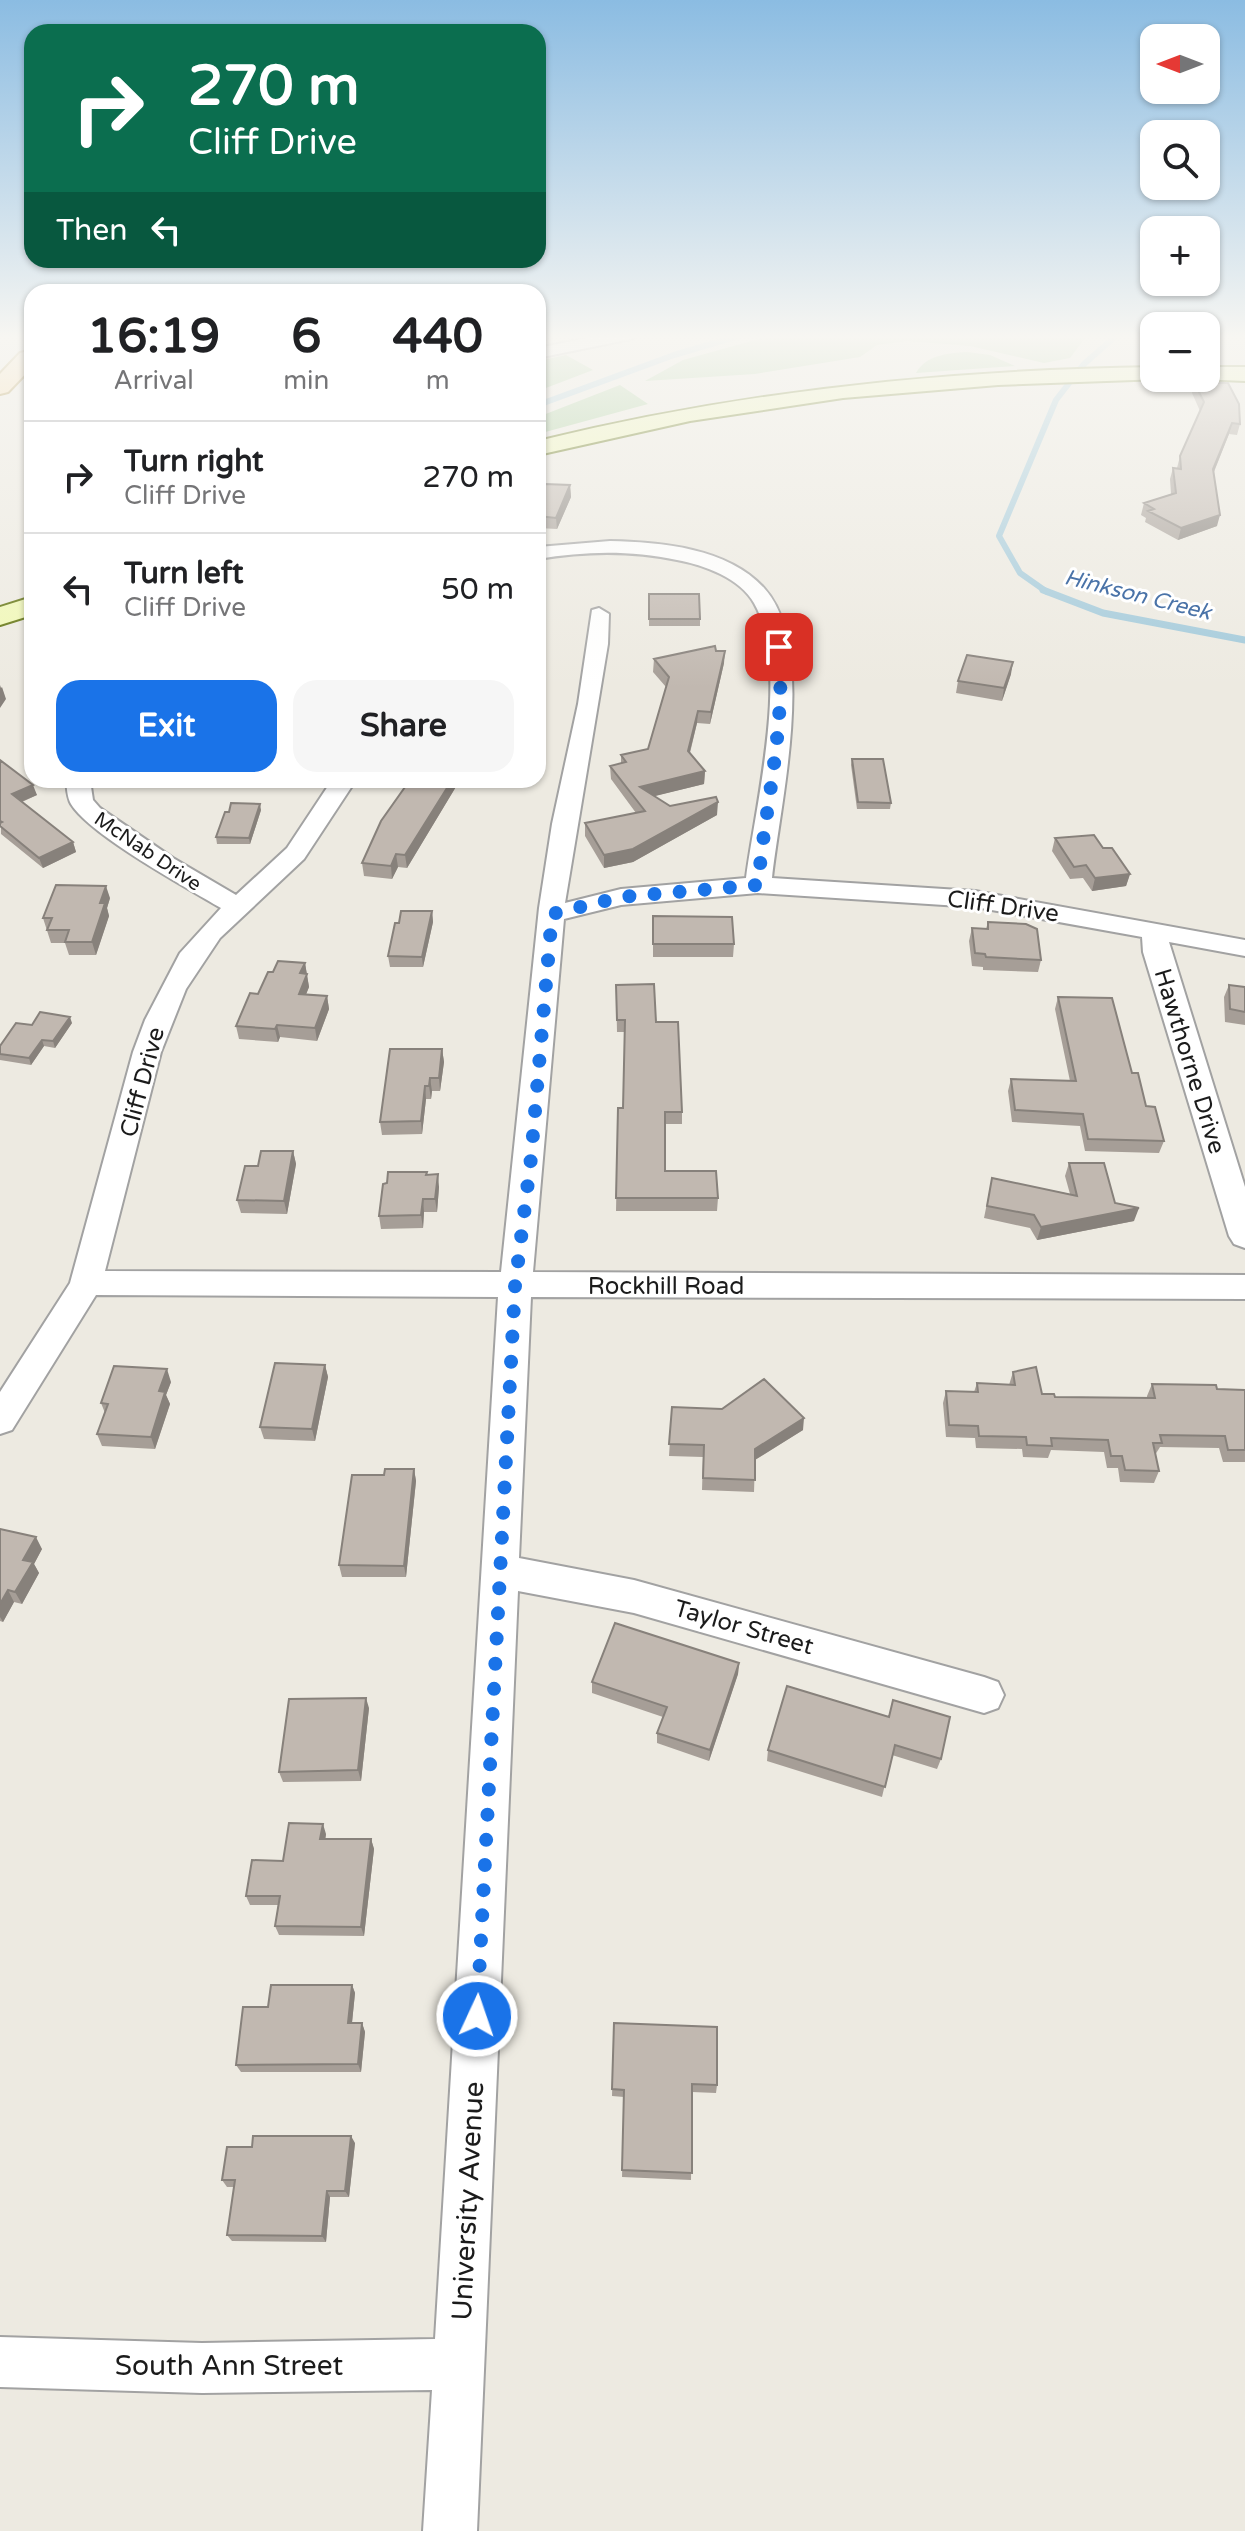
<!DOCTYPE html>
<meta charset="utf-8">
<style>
body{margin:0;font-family:"Varela Round",sans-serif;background:#f6f6f6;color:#202124;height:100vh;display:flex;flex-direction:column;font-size:30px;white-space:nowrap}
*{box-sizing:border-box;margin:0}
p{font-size:26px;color:#757577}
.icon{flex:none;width:44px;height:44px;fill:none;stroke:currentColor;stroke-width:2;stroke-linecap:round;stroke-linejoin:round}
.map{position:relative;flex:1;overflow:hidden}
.panel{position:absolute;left:24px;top:284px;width:522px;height:504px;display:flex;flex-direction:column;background:#fff;border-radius:24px;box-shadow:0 2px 6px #0004}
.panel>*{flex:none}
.hud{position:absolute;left:24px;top:24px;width:522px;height:244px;border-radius:24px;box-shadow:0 2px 6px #0004;background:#0b6e4f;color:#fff;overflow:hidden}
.needle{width:52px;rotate:270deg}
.fabs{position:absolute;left:1140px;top:24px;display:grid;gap:16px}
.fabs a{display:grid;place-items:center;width:80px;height:80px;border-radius:16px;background:#fff;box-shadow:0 2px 6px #0004;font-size:40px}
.pin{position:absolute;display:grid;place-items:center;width:68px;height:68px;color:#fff;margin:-34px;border-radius:16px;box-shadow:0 4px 12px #0006}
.me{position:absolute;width:88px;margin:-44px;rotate:3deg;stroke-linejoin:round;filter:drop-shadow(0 0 6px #0008)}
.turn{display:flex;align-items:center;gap:28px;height:168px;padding:0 32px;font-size:36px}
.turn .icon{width:104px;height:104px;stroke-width:2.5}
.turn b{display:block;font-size:56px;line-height:68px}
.then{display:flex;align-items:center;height:76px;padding:0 32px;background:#0003;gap:16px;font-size:30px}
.eta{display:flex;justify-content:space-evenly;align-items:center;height:136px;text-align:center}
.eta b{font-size:48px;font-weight:800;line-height:56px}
.action{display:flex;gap:16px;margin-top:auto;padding:16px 32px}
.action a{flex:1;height:92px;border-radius:24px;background:#1a73e8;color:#fff;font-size:32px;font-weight:800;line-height:92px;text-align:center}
.action a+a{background:#f6f6f6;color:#202124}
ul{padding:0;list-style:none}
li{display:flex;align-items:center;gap:24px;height:112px;padding:0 32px;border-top:2px solid #e0e0e0}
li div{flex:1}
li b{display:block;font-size:30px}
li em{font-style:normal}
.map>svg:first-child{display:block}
</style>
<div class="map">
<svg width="1245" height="2531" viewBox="0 0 1245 2531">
<rect width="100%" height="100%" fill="#edeae1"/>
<path fill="#a2cc96" d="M777,334H1088L1070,358L1044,363L970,346L907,341L877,345L860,357L755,374L645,381L683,360Z
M967,352L990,355L1015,366L916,373C926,355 948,353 967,352Z
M566,355L593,370L538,391V361Z
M620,385L648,404L538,434V417Z"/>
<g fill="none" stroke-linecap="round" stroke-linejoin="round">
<path stroke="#a1c9da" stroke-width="6" d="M538,405L674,355L745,334
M1047,592L1020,573L999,536L1056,400L1084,364L1118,334"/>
<path stroke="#a1c9da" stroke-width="7" d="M1043,590L1103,613L1245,640"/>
<g stroke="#a2a2a2" stroke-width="4">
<path id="minor" d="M607,334H639L631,339L538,358V348Z
M610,541C661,542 728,548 764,588C818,647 780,803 772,878L975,891L1245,940V956L1169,942L1245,1187V1248L1234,1244L1229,1236L1143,952L1142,937L975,907L758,893L621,905L564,919L533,1272L1245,1275V1299L531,1297L519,1558L634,1580L984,1677L998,1682L1004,1695L998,1708L984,1713L634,1613L518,1591L477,2531H423L432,2390L202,2393L0,2387V2337L202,2343L435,2339L498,1297L96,1295L12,1430L0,1434V1392L70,1283L133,1052L145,1020L180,953L221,908C187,888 90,835 71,804C67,797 67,788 66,780H90L93,800L100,808L173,858L236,895L287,848L332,780H356L304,859L220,938L186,989L161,1052L105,1271L501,1272L539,908L552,824L578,704L592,610L599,608L609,614L608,644L565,903L621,889L746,878C755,807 791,667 754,603C740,578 704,565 677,560C630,550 585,551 538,559V547Z"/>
</g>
<g stroke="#5c6e06" stroke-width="4">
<path id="secondary" d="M1154,367V378L1162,379L998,385L843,398L690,421L538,455V441C741,391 945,370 1154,367Z
M1206,367H1245V381L1198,379L1206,378Z
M32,597V615L0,625V607Z"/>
</g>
<g stroke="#906b02" stroke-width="4">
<path id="primary" d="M28,351L32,352V367L8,392L0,394V374L20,353Z"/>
</g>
<use href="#minor" fill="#fff" fill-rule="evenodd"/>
<use href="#secondary" fill="#f0f8b4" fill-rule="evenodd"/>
<use href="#primary" fill="#fad799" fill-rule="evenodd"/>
</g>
<path fill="#a69e97" d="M1194,382L1240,424L1237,435L1229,434L1214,472L1217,526L1178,540L1145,522L1146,518L1141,515L1144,503L1171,494L1170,479L1173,468H1177L1180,456L1200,411L1192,393Z
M570,485L571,497L557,529L538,528V499Z
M649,594L700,619V626H649Z
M538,597L542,635L538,636Z
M716,651L724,663L710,724L697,723L690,753L705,771L704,784L654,796L670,806L717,815L633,862L604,868L585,836V823L636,813L611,779L610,766L621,764V755L648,749L666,687L653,672L654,659Z
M1011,674L1002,701L956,693L958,681Z
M852,759L891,803L890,809H857L851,765Z
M0,760L37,795L22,802L73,842L76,852L43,868L1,834Z
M407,780H460L407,868L398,867L392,879L364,876L362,863L407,784Z
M261,810L250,844H217L216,837Z
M1055,838L1103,848L1130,874L1126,886L1092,891L1083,878L1070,879L1052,851Z
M110,898L107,908L109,916L96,955H69L65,943H51L43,918Z
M432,911L433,922L423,967H390L388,956Z
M653,916L734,944L733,957H653Z
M988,922L1041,960L1038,972L983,970V967L972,966L969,941L972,928L986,929Z
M305,963L309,987L306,994L327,996L329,1009L317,1041L280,1037L278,1042L239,1039L236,1026L273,972Z
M616,985L656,1022L682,1112V1124H665V1171L718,1198L717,1211H616L618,1108H623L625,1032H617Z
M1229,985L1245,987V1025L1225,1022L1224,997Z
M1058,997L1132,1073L1146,1106L1164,1141L1159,1153L1085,1151L1080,1126L1012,1122L1008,1091L1011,1079L1070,1081L1055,1009Z
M72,1023L55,1048L44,1046L31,1065L0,1060V1046L32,1025Z
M442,1049L444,1062L440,1091H432L431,1099H426L422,1134L382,1135L380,1122Z
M293,1151L296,1164L287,1214L241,1213L237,1200L258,1166Z
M1069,1163L1134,1221L1037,1240L1030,1228L984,1218L992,1178L1070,1194L1065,1176Z
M427,1174L439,1187L437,1212H424L423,1228L381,1229L379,1216Z
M325,1365L328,1377L315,1441L264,1439L260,1427Z
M1013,1372L1042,1394L1055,1397L1147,1398V1396L1152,1384L1245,1391V1462H1223L1219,1448L1160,1447L1155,1455L1159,1471L1154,1483L1120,1482L1118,1468H1107L1104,1452L1051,1450L1048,1458L1023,1457L1022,1449L976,1448L975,1438L946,1437L943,1403L946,1391L974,1392L977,1383L1009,1385Z
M171,1382L166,1395L170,1404L155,1449L102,1446L97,1434L105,1413L101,1403Z
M672,1407L803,1430L755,1460L754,1492L702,1490L703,1457L669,1456Z
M414,1469L416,1481L406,1577H342L339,1565L384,1475Z
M0,1529L42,1549L34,1564L39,1573L22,1604L14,1602L3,1622L0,1621Z
M739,1663L738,1674L709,1761L657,1743V1733L663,1717L592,1693V1682Z
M787,1686L941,1759L937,1769L892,1755L882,1797L767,1761L768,1750Z
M369,1708L361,1781L283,1782L279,1772Z
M326,1834L325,1839H371L374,1849L364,1936L279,1935L275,1926L278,1905H250L246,1896L283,1861Z
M352,1985L355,1993L352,2023H362L365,2032L361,2072H241L236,2065L268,2007Z
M614,2023L717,2085L716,2093L692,2092L691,2180L622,2177L624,2097L612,2096Z
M355,2143L349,2197H330L326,2242L232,2241L227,2235L234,2187H227L222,2180L252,2147Z"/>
<path fill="#87817b" d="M1232,423L1229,434L1210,481L1213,469Z
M570,485L571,497L557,529L556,518Z
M1220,515L1217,526L1178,540L1181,528Z
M725,651L724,663L710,724L711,712Z
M1013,662L1011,674L1002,701L1004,688Z
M0,685L1,688L2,687L6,699L0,708Z
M698,711L697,723L687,763L688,751Z
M705,771L704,784L639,800L640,787Z
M452,780H460L407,868L405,855Z
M33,785L37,795L16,804L12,794Z
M718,802L717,815L633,862L604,868V855Z
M260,804L261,810L250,844L249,838Z
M73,842L76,852L43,868L39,858Z
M396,854L398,867L392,879L391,866Z
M1130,874L1126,886L1092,891L1095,878Z
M106,886L110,898L107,908L109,916L96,955L92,942L100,903Z
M432,911L433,922L423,967L422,957Z
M305,963L309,987L301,1007L299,994L300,973Z
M327,996L329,1009L317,1041L315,1028Z
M70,1017L72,1023L55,1048L53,1041Z
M277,1025L280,1037L278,1042L275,1029Z
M42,1040L44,1046L31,1065L29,1058Z
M442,1049L444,1062L440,1091L439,1078Z
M430,1078L432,1091L431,1099L429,1086Z
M425,1086L426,1099L422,1134L421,1121Z
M293,1151L296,1164L287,1214L284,1201Z
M438,1174L439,1187L437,1212L435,1199Z
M423,1199L424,1212L423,1228L421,1215Z
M1139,1208L1134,1221L1037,1240L1041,1227Z
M325,1365L328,1377L315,1441L312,1429Z
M167,1369L171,1382L166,1395L170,1404L155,1449L151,1437L159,1391Z
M804,1418L803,1430L753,1461L755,1449Z
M414,1469L416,1481L406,1577L404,1566Z
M36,1537L42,1549L34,1564L39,1573L22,1604L15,1592L23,1560Z
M8,1590L14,1602L3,1622L0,1617V1604Z
M739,1663L738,1674L709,1761L710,1750Z
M366,1698L369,1708L361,1781L358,1770Z
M323,1824L326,1834L324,1849L320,1839Z
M371,1839L374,1849L364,1936L361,1927Z
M352,1985L355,1993L351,2032L348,2023Z
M362,2023L365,2032L361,2072L358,2064Z
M351,2136L355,2143L349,2197L345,2191Z
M327,2191L330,2197L326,2242L322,2236Z"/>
<path fill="#c1b8b0" stroke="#87817b" stroke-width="2" d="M1194,382L1228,383L1239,404L1240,424L1232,423L1213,469L1220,515L1181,528L1148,511L1154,509L1144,503L1176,493L1173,468L1181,469L1180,456L1204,402Z
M545,484L570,485L556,518L538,516V499Z
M649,594H699L700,619H649Z
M538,597L541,623L538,624Z
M715,646L716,651H725L711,712L698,711L688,751L705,771L640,787L670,806L716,797L718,802L633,849L604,855L585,823L645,811L610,766L626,762L621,755L648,749L669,677L654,659Z
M967,655L1013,662L1004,688L958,681Z
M852,759H883L891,803L858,802Z
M0,760L33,785L12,794L73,842L39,858L0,826V823L2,822L0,821Z
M410,780H452L405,855L396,854L391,866L362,863L381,821Z
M231,803L260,804L249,838L216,837L225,812H229Z
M1094,835L1103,848H1112L1130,874L1095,878L1086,865L1074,867L1055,838Z
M56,885L106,886L100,903H105L92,942H65L69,930H47L52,918H43Z
M401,911H432L422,957L388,956L395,923H399Z
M653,916L732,917L734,944H653Z
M988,922L1026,924L1037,929L1041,960L986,957L985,954L975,953L972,928L988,929Z
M278,961L305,963L300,973L307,974L299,994L327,996L315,1028L277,1025L275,1029L236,1026L250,993L258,994L268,972H273Z
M654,984L656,1022H678L682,1112H665V1171H716L718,1198H616L618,1108H623L625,1020H617L616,985Z
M1229,985L1245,987V1012L1230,1009Z
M1058,997L1112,998L1132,1073H1138L1146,1106L1155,1107L1164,1141L1088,1139L1083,1114L1015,1110L1011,1079L1076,1081Z
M40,1012L70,1017L53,1041L42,1040L29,1058L0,1054V1046L16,1023L32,1025Z
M390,1049H442L439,1078H430L429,1086H425L421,1121L380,1122Z
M261,1151H293L284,1201L237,1200L245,1166H258Z
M1069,1163H1104L1115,1203L1139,1208L1041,1227L1034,1215L987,1206L992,1178L1077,1196Z
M388,1172H427L426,1175L438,1174L435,1199H423L421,1215L379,1216L383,1184L387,1183Z
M275,1363L325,1365L312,1429L260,1427Z
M114,1366L167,1369L159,1391L165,1392L151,1437L97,1434L108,1404L101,1403Z
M1036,1367L1042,1394H1054L1055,1397L1155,1398L1152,1384L1216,1385L1217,1389L1245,1390V1450H1228L1225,1436L1160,1435L1162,1443H1153L1159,1471L1125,1470L1122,1456H1111L1108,1440L1051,1438L1052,1446L1027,1445L1026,1437L979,1436L978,1426L949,1425L946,1391L978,1392L977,1383L1015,1385L1013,1372Z
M764,1379L804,1418L755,1449V1480L703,1478L704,1445L669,1444L672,1407L722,1409Z
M385,1469H414L404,1566L339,1565L352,1475H384Z
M0,1529L36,1537L23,1560L33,1562L15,1592L8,1590L0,1604Z
M615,1623L739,1663L710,1750L657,1733L667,1707L592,1682Z
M787,1686L889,1717L893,1700L950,1717L941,1759L895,1745L885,1787L768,1750Z
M366,1698L358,1770L279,1772L289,1699Z
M289,1823L323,1824L320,1839H371L361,1927L275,1926L280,1896H246L252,1860L283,1861Z
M271,1985H352L348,2023H362L358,2064L236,2065L243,2007H268Z
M614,2023L717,2027V2085L692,2084V2173L622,2170L624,2090L612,2089Z
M253,2136H351L345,2191H327L322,2236L227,2235L235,2180H222L227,2147H252Z"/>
<linearGradient id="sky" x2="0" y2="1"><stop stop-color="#8bbce2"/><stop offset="0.49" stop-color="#f7f6f2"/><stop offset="1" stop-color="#f7f6f2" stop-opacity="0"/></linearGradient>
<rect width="1245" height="688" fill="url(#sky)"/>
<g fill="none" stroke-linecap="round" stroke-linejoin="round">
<path stroke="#1a73e8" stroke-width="14" stroke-dasharray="0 25.2" d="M477,2016L515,1286L531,1158L552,914L621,897L758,885C765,806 786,726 779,647"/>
</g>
<g text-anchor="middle" stroke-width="6" stroke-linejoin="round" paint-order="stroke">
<g font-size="20" fill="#1b1b1b" stroke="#fff">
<text transform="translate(148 851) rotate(34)" y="7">McNab Drive</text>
</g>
<g font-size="22" font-style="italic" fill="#4a73a8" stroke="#fff">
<text transform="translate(1138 594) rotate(14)" y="8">Hinkson Creek</text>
</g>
<g font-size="24" fill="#1b1b1b" stroke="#fff">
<text transform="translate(1003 906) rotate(8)" y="8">Cliff Drive</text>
<text transform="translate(1190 1061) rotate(73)" y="8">Hawthorne Drive</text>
<text transform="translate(142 1082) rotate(-75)" y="8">Cliff Drive</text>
<text x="666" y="1294">Rockhill Road</text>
<text transform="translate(744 1627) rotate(16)" y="8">Taylor Street</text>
</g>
<g font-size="28" fill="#1b1b1b" stroke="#fff">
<text transform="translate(467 2201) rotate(-87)" y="10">University Avenue</text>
<text x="229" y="2375">South Ann Street</text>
</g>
</g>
</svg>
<div class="fabs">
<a><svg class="needle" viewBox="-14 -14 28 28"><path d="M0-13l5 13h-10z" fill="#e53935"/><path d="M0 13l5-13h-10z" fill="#757577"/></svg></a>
<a><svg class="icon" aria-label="search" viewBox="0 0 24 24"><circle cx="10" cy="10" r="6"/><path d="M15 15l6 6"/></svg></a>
<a>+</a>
<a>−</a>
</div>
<div class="pin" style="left:779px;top:647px;background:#d93025"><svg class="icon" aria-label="arrive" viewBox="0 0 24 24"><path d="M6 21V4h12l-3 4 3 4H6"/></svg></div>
<svg class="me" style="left:477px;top:2016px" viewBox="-20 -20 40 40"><circle r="17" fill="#1a73e8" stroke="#fff" stroke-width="3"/><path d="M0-11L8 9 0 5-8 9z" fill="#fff"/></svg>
<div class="hud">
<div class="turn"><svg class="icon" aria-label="right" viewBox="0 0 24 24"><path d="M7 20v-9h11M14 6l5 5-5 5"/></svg><div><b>270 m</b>Cliff Drive</div></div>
<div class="then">Then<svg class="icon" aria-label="left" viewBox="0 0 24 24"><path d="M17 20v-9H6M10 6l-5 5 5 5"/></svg></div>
</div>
<section class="panel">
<div class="eta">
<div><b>16:19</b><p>Arrival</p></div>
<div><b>6</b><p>min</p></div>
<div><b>440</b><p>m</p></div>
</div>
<ul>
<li><svg class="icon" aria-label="right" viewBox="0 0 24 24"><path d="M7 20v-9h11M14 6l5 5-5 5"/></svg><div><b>Turn right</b><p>Cliff Drive</p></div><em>270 m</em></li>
<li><svg class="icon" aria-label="left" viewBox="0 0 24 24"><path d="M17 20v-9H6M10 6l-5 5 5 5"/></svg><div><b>Turn left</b><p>Cliff Drive</p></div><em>50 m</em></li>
</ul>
<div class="action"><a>Exit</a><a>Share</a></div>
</section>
</div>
